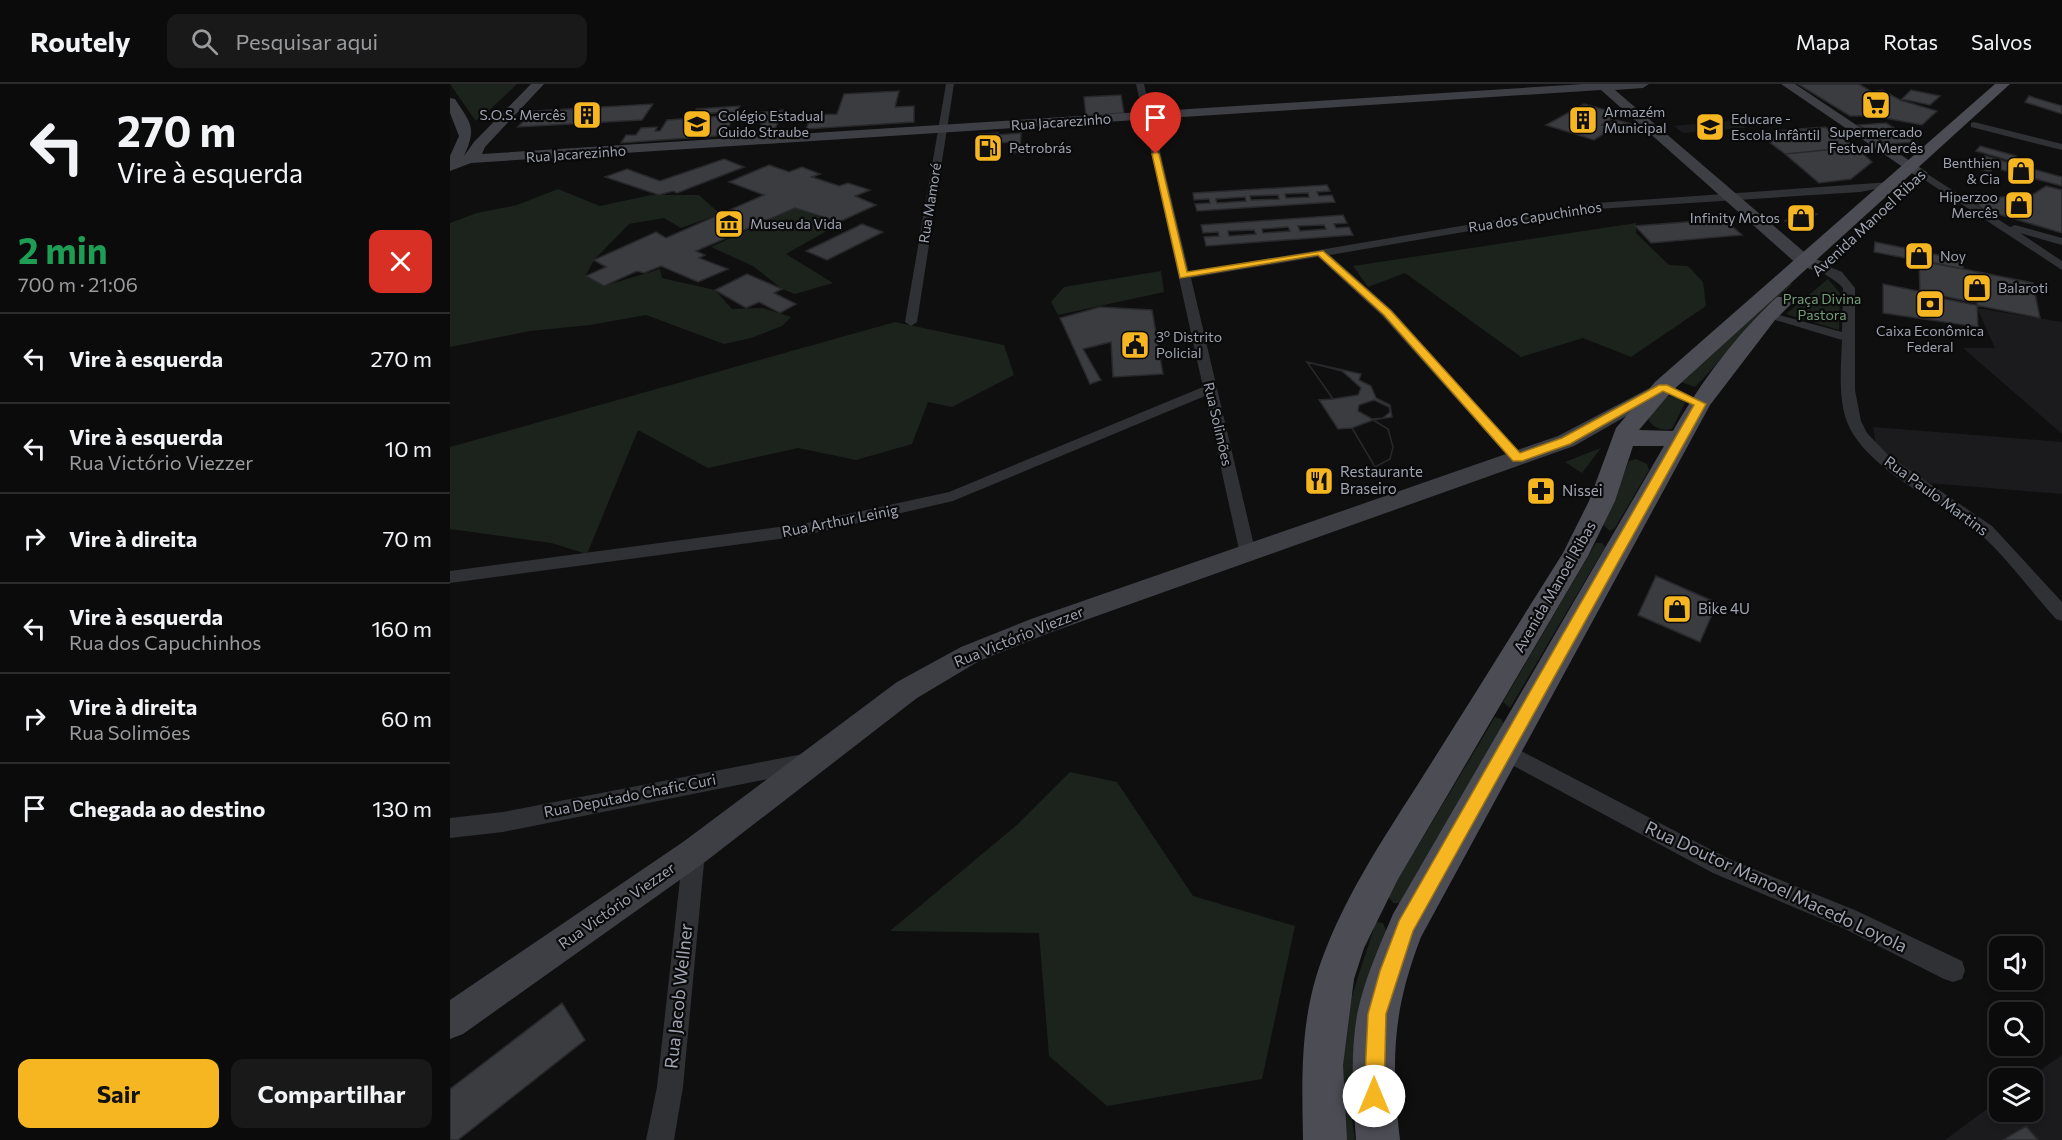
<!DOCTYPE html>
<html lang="pt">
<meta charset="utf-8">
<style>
body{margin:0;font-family:Commissioner,sans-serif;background:#19191a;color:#f1f3f6;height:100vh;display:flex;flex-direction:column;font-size:22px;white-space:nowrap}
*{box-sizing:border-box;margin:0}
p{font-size:20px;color:#9a9b9d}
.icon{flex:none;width:33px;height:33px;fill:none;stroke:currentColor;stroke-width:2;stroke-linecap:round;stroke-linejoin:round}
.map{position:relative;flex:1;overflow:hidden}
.sheet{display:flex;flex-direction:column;background:#0b0b0c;width:450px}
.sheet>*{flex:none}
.guide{background:#0b0b0c;color:#f1f3f6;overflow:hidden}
.fabs{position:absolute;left:1539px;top:852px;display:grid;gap:12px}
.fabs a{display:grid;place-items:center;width:54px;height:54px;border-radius:12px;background:#0b0b0c;box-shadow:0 3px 9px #0003,0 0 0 2px #2b2b2d;font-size:30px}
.pin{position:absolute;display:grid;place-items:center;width:51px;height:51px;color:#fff;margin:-62px -26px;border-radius:50% 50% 50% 0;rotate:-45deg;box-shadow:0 0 6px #0007}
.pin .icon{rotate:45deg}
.me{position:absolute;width:66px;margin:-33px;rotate:0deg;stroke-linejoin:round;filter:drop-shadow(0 0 4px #0008)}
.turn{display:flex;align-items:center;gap:21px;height:126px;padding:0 18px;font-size:27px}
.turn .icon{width:78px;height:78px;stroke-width:2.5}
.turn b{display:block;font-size:42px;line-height:51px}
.round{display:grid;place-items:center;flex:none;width:63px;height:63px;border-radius:12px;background:#19191a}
.headline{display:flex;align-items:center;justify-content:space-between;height:102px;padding:0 18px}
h1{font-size:36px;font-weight:700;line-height:45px;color:#1e9e55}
.action{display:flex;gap:12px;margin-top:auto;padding:12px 18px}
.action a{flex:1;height:69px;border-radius:12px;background:#f6b621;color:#111;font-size:24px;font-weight:700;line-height:69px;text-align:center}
.action a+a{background:#19191a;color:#f1f3f6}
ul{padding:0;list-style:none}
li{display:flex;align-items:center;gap:18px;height:90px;padding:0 18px;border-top:2px solid #2b2b2d}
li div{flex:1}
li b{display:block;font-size:22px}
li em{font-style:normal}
header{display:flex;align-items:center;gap:36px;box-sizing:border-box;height:84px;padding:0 30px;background:#0b0b0c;border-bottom:2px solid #2b2b2d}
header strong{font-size:28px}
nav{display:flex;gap:33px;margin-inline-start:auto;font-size:21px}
.search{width:420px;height:54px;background:#19191a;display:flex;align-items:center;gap:15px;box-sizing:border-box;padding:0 21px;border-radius:12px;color:#9a9b9d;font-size:22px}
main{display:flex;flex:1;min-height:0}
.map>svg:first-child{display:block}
</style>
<header>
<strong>Routely</strong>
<div class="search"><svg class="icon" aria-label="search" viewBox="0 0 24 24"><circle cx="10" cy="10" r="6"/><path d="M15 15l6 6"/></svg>Pesquisar aqui</div>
<nav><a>Mapa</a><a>Rotas</a><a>Salvos</a></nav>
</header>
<main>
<section class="sheet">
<div class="guide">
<div class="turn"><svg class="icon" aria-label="left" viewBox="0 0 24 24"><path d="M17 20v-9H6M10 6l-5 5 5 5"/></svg><div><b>270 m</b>Vire à esquerda</div></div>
</div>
<div class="headline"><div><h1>2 min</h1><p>700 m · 21:06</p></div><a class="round" style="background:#d93025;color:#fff"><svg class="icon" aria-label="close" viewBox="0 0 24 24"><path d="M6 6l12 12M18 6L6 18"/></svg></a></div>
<ul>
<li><svg class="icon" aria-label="left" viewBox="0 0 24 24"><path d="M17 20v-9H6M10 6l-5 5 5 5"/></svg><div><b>Vire à esquerda</b></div><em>270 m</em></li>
<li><svg class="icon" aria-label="left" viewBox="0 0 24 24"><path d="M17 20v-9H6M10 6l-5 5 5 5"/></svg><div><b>Vire à esquerda</b><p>Rua Victório Viezzer</p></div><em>10 m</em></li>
<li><svg class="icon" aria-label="right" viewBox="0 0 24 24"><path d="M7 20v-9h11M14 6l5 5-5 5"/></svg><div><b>Vire à direita</b></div><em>70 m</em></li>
<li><svg class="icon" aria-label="left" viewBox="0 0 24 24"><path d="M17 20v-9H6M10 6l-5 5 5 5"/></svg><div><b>Vire à esquerda</b><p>Rua dos Capuchinhos</p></div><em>160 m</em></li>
<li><svg class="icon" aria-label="right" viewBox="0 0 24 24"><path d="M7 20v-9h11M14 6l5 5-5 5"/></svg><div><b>Vire à direita</b><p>Rua Solimões</p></div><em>60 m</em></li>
<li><svg class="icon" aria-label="arrive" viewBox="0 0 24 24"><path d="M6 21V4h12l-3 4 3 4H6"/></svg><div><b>Chegada ao destino</b></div><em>130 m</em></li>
</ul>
<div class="action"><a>Sair</a><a>Compartilhar</a></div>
</section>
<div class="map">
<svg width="1612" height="1056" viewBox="0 0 1612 1056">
<rect width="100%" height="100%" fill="#0f0f10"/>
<path fill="#1b1b1d" d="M1286,36L1296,44L1233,49L1224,42Z
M1527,224L1612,238V350L1513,264H1545Z
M1423,343L1612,358V410L1479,399L1439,375L1426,360Z
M1612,971V1056H1495L1549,1016L1550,1028H1582V994H1579Z"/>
<path fill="#1b231c" d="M0,0H67L30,35L25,36Z
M108,105L150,122L201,111H249L270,130L231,144L214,134L179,140L144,176L136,191L154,202L210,185L212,194L265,206L282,225L313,224L341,233L332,242L301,254L274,260L196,231L140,241L80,247L0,263V139L27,129L67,121Z
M345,124L389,140L336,170L383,199L345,210L332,205L303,182L261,163Z
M1186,139V149L1219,181L1238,182L1253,198L1256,222L1181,273L1133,254L1071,273L955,189L918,203L903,182Z
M711,187L714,208L608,231L601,218L614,203Z
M1378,195L1390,209L1389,246L1336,230Z
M1338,199L1342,200L1245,303L1231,298Z
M445,238L554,261L564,291L502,323L478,318L462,360L406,376L348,364L258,384L188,346L137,470L101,459L0,445V363Z
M1216,311L1229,314L1235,319L1222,345C1213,347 1201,344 1198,334Z
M1151,364L1132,389L1115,378Z
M1186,375L1197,380L1199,386L1165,444L1160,447L1153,441L1179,377Z
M1146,459H1152L1155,463L1060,624L1053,618Z
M1045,633L1051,635L1054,640L950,819H943L938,812Z
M620,688L667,698L743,812L845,842L812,995L657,1022L599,972L589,849L440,847L568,740Z
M926,838L933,839L936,847L905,958L901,1027L905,1056H894C890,1009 890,959 902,913C909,888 918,863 926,838Z"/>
<path fill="#3b3c40" stroke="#29292c" stroke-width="1.5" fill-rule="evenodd" d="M1348,0H1409L1422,8L1432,6L1450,16L1487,27L1472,41L1424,32H1400Z
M1461,6L1490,12L1480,21L1452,15Z
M449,7L445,23L464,22V38L356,45L362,31L387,30L394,10Z
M671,11L674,29L636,32L634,13Z
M1579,12L1612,22V30L1575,18Z
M203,20L192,36L68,43L83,27Z
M1134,20L1170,30L1152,41L1163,44L1144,56L1096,41Z
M290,22L285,31L333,26L332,30L341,29L339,33L330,34L324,47L307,49L313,36L281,38L276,48L266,52L171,59L176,51H186L191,44L207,43L205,47H210L217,36L272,32L274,28L243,31L246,25Z
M1166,36L1182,40L1178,44L1157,41Z
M1436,39L1466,58L1437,60L1408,41Z
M1375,43L1406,63L1335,70L1314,54L1334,53L1326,47Z
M548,49L547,51L571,49L570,68L562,69L563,58L547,59V69L528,71L530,50Z
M1530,62L1566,72L1561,77L1526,67Z
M1406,63L1422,78L1401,95L1369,99L1335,70Z
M1535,72L1612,93V102L1530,80Z
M274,75L294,83L227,109L223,107L209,111L155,93L177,85L210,97Z
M1520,79L1542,85L1540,88L1516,82Z
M319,81L339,88L352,83L370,90L362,93L389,102L398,99L420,106L405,112L426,121L389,138L345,124L246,167L255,171L249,174L278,185L248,198L211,182L194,189L187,187L154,202L136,192L156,183L144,176L206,148L216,154L314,111L279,98Z
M877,101L880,107L867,108L869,112L882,111L885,118L747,127L745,120L760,119L759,115L744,116L743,109ZM858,109L859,113L836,114L835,110ZM828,111L829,115L801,116L800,112ZM795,113L796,117L767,119L766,115Z
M1596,102L1612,106V149L1534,126L1519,115L1582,111Z
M1350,125L1367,130L1352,143L1335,137Z
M893,131L897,139L884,140L886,144L899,143L903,151L756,162L754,153L769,152L768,148L753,149L751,141ZM874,141L876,145L850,147L848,142ZM838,143L840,147L813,149L812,145ZM804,146L806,150L779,152L778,147Z
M1274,135L1292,151L1201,159L1185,142Z
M412,140L433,148L377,176L356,167Z
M1425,158L1513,176V185L1424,168Z
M1469,176L1583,199L1590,234L1470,210Z
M297,190L332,205L324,209L346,220L330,229L309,218L296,224L265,206Z
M1433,200L1527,219L1528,243L1433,229Z
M650,223L702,226L713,290L663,293L661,258L633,265L651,296L640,300L610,234Z
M857,278L911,290L909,296L921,302L926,314L940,321L942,333L923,336L938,345L943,363L940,375L925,383L902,344L888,345L869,316L883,315Z
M857,278L892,287L911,304L908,311L883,315Z
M924,316L939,323L940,328L933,334L922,335L908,327L909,321Z
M923,336L938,345L943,363L940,375L925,383L902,344Z
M1206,492L1267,519L1250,558L1188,531Z
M112,919L135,956L8,1056H0V1005Z
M1576,1042L1588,1056H1553Z"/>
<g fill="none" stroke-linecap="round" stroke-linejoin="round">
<path fill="#303135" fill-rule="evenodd" d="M496,0H504L467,238L461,242L455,238Z
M686,0H694L739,188L1147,119L1440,98L1445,101L1410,108L1147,125L880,171L942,226L1072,371L1075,374L1067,379L1062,377L932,232L868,173L741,194L806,470L798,476L790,470L755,312L503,417L352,452L0,499V487L352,440L499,408L753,303Z
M1524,38L1612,60V66L1521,43V39Z
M1471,86L1560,143L1565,141L1612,154V161L1570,149L1612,177V186L1467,91L1466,89Z
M1373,180L1392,188L1405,204V306L1411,337L1417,349L1439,372L1542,442L1612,518V537L1606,535C1582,509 1555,471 1529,449C1491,417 1416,386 1397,338C1388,313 1391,283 1392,256L1312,232L1318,228L1392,248L1393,204C1384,194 1375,192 1367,184Z
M1054,658L1279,775L1407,827L1512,877L1515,886L1512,895L1503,898L1494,895L1391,843L1263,789L1047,673L1044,667L1047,661Z
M358,669L365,672L368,678L365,684L358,687L53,748L0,754V734L53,728Z
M244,758L252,761L255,768L233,1003L224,1056H196L207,1003L233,768L236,761Z"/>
<path fill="#3e3f45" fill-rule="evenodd" d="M81,0H94L35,63L32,70L1134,0H1199L1193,4L1165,6L1360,173L1379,180L1381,184L1373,189L1348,181L1151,6L21,79L0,87V72L9,52L0,29V14L5,15C21,40 27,43 14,72L24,58Z
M1331,0H1345L1478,89L1471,93L1466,92Z
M1213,297L1220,299L1223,303L1220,307L1124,362L599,549L529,577L467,614L255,778L13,950L0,955V916L233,758L447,598L511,563L581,535L1108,352Z"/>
<path fill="#4c4d54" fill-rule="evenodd" d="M1545,0H1560L1221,308L1189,346L1223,347C1250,299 1287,250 1327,213H1341L1344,217L1325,236L1260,321L971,853C942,928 941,977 950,1056H906C903,1014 900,972 907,931C914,896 929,863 943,830L1214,362H1183L1165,417L1138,472L947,797L914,864L904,895L893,981L897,1056H853C852,1001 850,947 866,893C889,819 934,754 975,689C1021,616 1067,542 1113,469L1139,417L1166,344L1205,298Z"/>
</g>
<path fill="#f6b621" stroke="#a07615" stroke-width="1.5" d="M706,68L709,70L737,188L873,167L941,227L1070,369L1112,354L1209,301H1217L1256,320L963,847L936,930L934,1012L931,1019L924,1022L917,1019L914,1012L918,930L930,887L949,837L1244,321L1213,307L1120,360L1072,377H1063L934,231L868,171L730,194L702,70Z"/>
<defs>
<g id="supermarket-square" transform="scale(1.5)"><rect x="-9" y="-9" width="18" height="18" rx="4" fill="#f6b621" stroke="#0a0a0b"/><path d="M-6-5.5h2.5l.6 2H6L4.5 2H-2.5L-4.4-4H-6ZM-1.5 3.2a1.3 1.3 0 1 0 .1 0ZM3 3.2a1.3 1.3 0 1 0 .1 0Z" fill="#111"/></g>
<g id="building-square" transform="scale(1.5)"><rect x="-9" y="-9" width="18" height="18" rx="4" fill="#f6b621" stroke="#0a0a0b"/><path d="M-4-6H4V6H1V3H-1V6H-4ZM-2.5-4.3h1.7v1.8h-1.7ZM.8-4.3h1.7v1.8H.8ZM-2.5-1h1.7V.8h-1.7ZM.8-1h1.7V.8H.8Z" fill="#111"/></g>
<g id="university-square" transform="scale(1.5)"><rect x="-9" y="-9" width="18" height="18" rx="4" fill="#f6b621" stroke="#0a0a0b"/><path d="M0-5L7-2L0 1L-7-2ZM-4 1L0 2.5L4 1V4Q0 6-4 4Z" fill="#111"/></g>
<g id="school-square" transform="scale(1.5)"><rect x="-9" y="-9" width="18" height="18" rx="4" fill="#f6b621" stroke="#0a0a0b"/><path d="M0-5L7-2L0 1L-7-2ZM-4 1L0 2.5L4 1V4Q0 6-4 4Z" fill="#111"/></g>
<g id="fuel-square" transform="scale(1.5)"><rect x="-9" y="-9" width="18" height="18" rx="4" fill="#f6b621" stroke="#0a0a0b"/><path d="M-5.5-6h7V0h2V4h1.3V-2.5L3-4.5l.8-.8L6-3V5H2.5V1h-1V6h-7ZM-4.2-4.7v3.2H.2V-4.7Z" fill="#111"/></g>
<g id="shop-square" transform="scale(1.5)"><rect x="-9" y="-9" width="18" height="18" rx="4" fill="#f6b621" stroke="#0a0a0b"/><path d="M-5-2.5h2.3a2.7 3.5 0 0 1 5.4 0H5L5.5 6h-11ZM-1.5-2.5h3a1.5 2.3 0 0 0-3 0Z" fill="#111"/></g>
<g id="museum-square" transform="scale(1.5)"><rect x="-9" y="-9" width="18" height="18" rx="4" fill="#f6b621" stroke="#0a0a0b"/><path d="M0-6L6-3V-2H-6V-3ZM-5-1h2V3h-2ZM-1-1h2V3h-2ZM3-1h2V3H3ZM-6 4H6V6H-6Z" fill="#111"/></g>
<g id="bank-square" transform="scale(1.5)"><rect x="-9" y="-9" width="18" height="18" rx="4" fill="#f6b621" stroke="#0a0a0b"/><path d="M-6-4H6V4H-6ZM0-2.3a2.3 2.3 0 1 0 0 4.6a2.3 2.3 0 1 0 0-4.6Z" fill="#111"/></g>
<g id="civic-square" transform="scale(1.5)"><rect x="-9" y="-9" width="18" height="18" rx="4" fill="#f6b621" stroke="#0a0a0b"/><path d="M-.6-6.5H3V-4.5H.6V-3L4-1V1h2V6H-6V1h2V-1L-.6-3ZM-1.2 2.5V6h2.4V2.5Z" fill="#111"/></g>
<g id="restaurant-square" transform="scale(1.5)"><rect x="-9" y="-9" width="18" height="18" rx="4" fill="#f6b621" stroke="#0a0a0b"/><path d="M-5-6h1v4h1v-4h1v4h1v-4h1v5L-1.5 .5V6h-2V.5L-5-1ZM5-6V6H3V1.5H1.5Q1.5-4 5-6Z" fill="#111"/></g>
<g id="pharmacy-square" transform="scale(1.5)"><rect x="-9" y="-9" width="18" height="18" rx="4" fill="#f6b621" stroke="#0a0a0b"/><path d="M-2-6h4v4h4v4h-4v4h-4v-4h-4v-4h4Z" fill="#111"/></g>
</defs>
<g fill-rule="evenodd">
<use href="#supermarket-square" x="1426" y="21"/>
<use href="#building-square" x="137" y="31"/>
<use href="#building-square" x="1133" y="36"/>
<use href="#university-square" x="247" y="40"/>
<use href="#school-square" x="1260" y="43"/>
<use href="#fuel-square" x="538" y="64"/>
<use href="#shop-square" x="1571" y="87"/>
<use href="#shop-square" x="1569" y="121"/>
<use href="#shop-square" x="1351" y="134"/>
<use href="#museum-square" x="279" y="140"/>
<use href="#shop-square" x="1469" y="172"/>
<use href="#shop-square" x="1527" y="204"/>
<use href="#bank-square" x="1480" y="220"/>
<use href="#civic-square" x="685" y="261"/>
<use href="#restaurant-square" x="869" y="397"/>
<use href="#pharmacy-square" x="1091" y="407"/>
<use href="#shop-square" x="1227" y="525"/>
</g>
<g text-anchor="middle" stroke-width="4.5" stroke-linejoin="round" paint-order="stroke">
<g font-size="14" fill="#9fa4b2" stroke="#0a0a0b" text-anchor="start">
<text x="1154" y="33">Armazém<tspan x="1154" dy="16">Municipal</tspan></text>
<text x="116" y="36" text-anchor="end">S.O.S. Mercês</text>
<text x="268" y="37">Colégio Estadual<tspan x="268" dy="16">Guido Straube</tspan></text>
<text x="1281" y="40">Educare -<tspan x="1281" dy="16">Escola Infântil</tspan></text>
<text x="1426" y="53" text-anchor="middle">Supermercado<tspan x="1426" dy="16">Festval Mercês</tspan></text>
<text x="559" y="69">Petrobrás</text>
<text x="1550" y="84" text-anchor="end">Benthien<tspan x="1550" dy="16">&amp; Cia</tspan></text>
<text x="1548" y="118" text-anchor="end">Hiperzoo<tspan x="1548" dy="16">Mercês</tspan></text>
<text x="1330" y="139" text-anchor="end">Infinity Motos</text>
<text x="300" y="145">Museu da Vida</text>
<text x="1490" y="177">Noy</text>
<text x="1548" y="209">Balaroti</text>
<text x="1480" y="252" text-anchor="middle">Caixa Econômica<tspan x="1480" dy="16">Federal</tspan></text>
<text x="706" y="258">3º Distrito<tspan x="706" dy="16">Policial</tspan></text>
</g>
<g font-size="14" fill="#9fa4b2" stroke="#0a0a0b">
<text transform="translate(611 38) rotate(-4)" y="5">Rua Jacarezinho</text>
<text transform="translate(126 70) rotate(-4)" y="5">Rua Jacarezinho</text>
<text transform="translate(480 119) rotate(-81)" y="5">Rua Mamoré</text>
<text transform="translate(1085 133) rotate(-9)" y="5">Rua dos Capuchinhos</text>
<text transform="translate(768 340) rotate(77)" y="5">Rua Solimões</text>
</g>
<g font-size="14" fill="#759e79" stroke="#0a0a0b">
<text x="1372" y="220">Praça Divina<tspan x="1372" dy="16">Pastora</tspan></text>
</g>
<g font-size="15" fill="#9fa4b2" stroke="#0a0a0b">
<text transform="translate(1419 139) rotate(-43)" y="5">Avenida Manoel Ribas</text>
<text transform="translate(1486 412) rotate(36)" y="5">Rua Paulo Martins</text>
<text transform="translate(390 437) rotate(-11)" y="5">Rua Arthur Leinig</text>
<text transform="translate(1105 503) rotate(-60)" y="5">Avenida Manoel Ribas</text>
<text transform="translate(569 553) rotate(-22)" y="5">Rua Victório Viezzer</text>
<text transform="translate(180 712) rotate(-11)" y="5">Rua Deputado Chafic Curi</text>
<text transform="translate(167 822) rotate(-35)" y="5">Rua Victório Viezzer</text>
</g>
<g font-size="15" fill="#9fa4b2" stroke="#0a0a0b" text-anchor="start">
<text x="890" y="393">Restaurante<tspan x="890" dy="17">Braseiro</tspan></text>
<text x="1112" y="412">Nissei</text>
<text x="1248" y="530">Bike 4U</text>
</g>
<g font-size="18" fill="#9fa4b2" stroke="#0a0a0b">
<text transform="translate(1326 803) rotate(25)" y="6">Rua Doutor Manoel Macedo Loyola</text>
<text transform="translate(229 912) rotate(-84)" y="6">Rua Jacob Wellner</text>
</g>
</g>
</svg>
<div class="fabs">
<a><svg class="icon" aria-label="sound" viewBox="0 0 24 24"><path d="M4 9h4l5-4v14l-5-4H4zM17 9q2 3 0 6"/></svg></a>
<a><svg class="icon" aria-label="search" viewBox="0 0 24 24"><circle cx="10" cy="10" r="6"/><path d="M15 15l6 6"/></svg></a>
<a><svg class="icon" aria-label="layers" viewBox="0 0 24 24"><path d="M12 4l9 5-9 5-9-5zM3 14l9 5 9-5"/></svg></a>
</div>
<div class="pin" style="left:706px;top:70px;background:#d93025"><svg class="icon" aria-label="arrive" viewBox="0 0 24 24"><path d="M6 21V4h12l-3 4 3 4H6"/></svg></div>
<svg class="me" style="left:924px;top:1012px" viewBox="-20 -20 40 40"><circle r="19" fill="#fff"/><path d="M0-13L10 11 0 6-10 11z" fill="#f6b621"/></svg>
</div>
</main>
